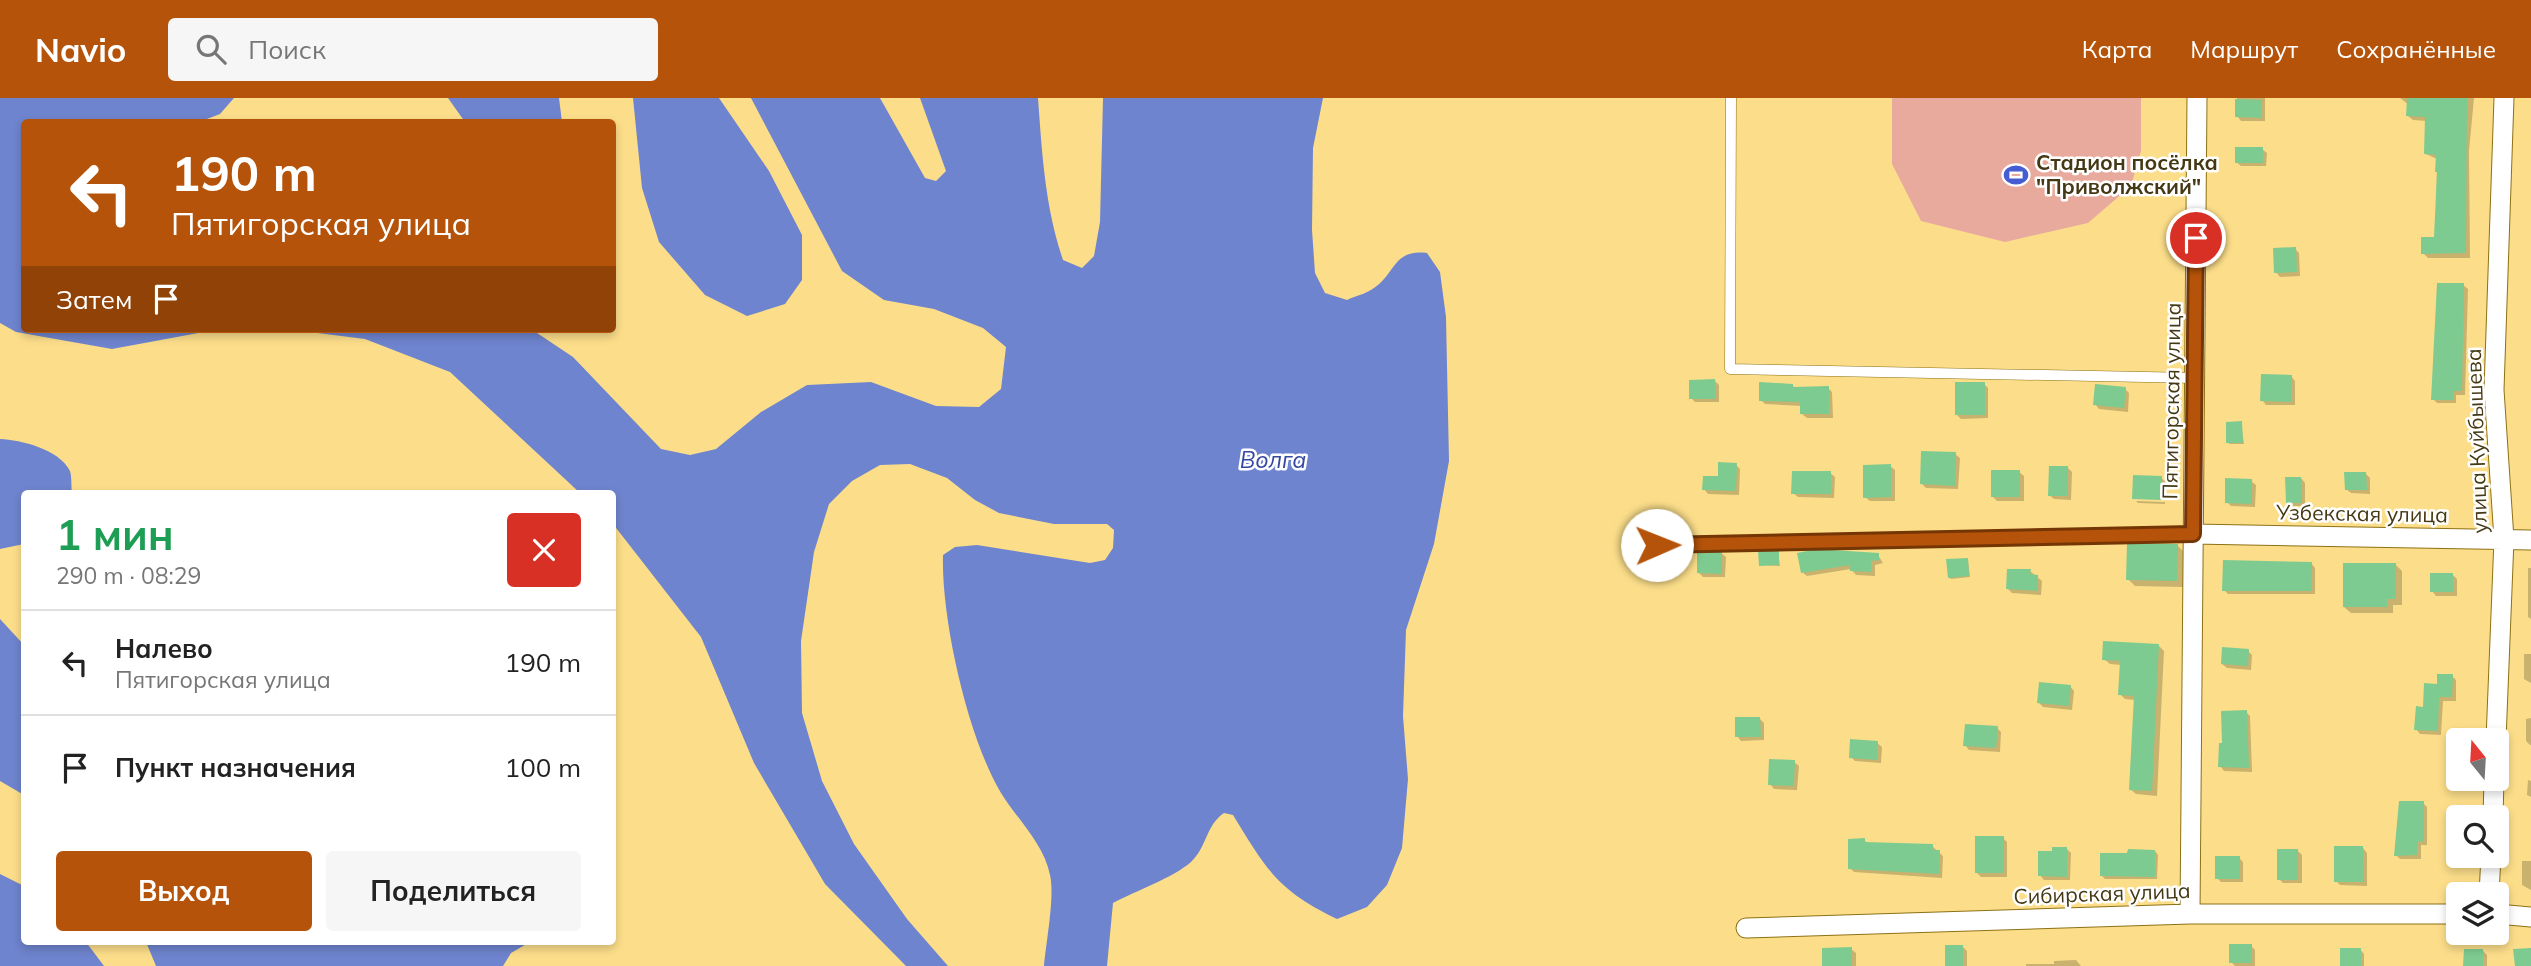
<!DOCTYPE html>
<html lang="ru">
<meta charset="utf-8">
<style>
body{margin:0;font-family:Mulish,sans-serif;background:#f6f6f6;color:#222;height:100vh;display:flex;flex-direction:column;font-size:26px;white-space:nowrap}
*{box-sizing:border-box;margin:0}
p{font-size:23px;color:#767676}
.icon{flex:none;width:38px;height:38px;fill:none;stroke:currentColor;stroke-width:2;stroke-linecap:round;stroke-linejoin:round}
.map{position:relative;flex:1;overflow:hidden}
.details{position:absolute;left:21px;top:392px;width:595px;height:455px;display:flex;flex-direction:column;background:#fff;border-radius:7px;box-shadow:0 4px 10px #0003}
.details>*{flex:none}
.top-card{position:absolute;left:21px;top:21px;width:595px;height:214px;border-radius:7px;box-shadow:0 4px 10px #0003;background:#b45309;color:#fff;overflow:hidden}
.needle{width:46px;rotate:342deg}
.buttons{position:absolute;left:2446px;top:630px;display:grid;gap:14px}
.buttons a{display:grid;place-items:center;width:63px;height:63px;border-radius:7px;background:#fff;box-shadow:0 4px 10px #0003;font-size:35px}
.pin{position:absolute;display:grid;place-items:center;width:60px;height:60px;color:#fff;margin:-30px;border:4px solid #fff;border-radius:50%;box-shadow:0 2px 7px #0007}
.me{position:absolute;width:77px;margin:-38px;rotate:89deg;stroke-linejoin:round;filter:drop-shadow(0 0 5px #0008)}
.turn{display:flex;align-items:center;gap:24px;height:147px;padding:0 35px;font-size:32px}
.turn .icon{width:91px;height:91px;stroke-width:2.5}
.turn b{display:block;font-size:49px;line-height:60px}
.then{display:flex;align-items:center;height:66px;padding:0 35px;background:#0003;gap:14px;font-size:26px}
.round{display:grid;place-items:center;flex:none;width:74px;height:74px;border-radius:7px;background:#f6f6f6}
.summary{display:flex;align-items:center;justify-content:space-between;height:119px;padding:0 35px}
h1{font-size:42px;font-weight:700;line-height:52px;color:#1e9e55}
.cta{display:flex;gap:14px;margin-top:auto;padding:14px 35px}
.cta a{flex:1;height:80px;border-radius:7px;background:#b45309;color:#fff;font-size:28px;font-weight:700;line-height:80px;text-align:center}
.cta a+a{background:#f6f6f6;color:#222}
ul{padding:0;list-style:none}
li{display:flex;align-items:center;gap:21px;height:105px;padding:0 35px;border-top:2px solid #e0e0e0}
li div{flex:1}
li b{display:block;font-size:26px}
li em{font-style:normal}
header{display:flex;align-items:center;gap:42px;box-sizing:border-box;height:98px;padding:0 35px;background:#b45309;color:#fff}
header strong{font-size:33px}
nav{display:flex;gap:38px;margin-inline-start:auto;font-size:24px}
.search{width:490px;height:63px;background:#f6f6f6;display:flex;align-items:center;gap:18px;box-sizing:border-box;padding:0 24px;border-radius:7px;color:#767676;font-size:26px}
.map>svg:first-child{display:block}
</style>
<header>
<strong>Navio</strong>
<div class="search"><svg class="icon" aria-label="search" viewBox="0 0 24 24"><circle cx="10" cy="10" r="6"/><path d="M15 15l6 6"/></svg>Поиск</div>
<nav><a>Карта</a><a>Маршрут</a><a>Сохранённые</a></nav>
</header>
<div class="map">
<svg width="2531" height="868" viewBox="0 0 2531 868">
<rect width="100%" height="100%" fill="#fcde8a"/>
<path fill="#e9aa9e" d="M1892,0H2141V53L2131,88L2088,125L2005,144L1921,123L1892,66Z"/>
<path fill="#6f84ce" d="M0,0H234L220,16L199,24H24V231H220L112,251L16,234L0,225Z
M448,0H559L562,24H465Z
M633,0H719L769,73L802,137V182L785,206L747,218L705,197L659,144L642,90Z
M751,0H880L925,80L936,83L946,73L920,0H1038C1042,55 1045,109 1063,162L1082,170L1094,158L1100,124L1103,0H1323L1313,50L1312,132L1315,175L1325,195L1347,202C1355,198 1366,196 1374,190C1396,175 1393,151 1427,155L1440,174L1446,219L1449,363L1434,446L1406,532L1403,618L1408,681L1402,750L1387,787L1367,809L1337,821C1277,792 1267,772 1233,717L1224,715C1206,727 1207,749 1191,764C1173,780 1135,793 1113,805L1107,868H1044C1046,845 1055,798 1050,777C1044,746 1017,721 1001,695C968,640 941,521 943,457L955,449L977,447L1090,465L1105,462L1113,450L1114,432L1107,426H1054L999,415L975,402L947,380L910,366L880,367L852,383L829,406L814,454L801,543L802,615L822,683L854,746L907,821L948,868H906L825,786L754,665L701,539L613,426L612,396L580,395L450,274L365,241L286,231H531L573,259L661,351L690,357L716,351L761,314L807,287L871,284L936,308L979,309L1001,291L1006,249L983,230L934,211L884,202L842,173Z
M0,341C21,342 59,351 70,373C72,379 71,389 72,395L24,396V446L0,451Z
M0,521L24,547V697L0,683Z
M0,776L24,788V844H86L104,868H0Z
M146,844H530L511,855L503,868H156Z"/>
<path fill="#0003" d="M2237,0H2265V23H2241L2237,18Z
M2400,0H2474L2469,53L2470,160H2428L2423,155L2436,141L2437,61L2426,56L2427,23L2413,22L2408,18L2409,7Z
M2262,51L2267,55L2266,68H2241L2236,64Z
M2295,151L2299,155L2300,178L2280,179L2276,174Z
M2463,187L2468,191L2465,297H2456V305H2437L2433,301Z
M2291,278L2295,283V307H2266L2262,302Z
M1715,283L1719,287V304H1695L1691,300Z
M1984,286L1988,290V320L1961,321L1956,316Z
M1792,287L1795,290H1828L1832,294L1833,320H1807L1802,316V308L1765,306L1761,302Z
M2125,291L2129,295L2128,314L2099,311L2095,306Z
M2241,325L2244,346H2230L2228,345Z
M1955,356L1960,360L1958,391L1926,390L1922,386Z
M1736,367L1740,371L1739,397L1708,396L1704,391Z
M1890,368L1895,372V403H1870L1865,399Z
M2068,370L2072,374L2071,402L2054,401L2049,397Z
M2019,374L2024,378V403H1997L1993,399Z
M1830,375L1835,379L1834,400L1798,399L1793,395Z
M2366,376L2370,380V396L2351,395L2346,391Z
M2161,380L2166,384L2165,401L2134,400Z
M2301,380L2305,385V408H2292L2287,404Z
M2251,383L2256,387L2255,409L2231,408L2227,404Z
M2136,403L2165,404V406L2138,405Z
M2177,447L2184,454L2183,489L2135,488L2128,481Z
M1778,454L1780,468L1760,467Z
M1721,455L1726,459L1725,479H1703L1699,475Z
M1878,457L1883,465L1875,467V478L1856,477L1851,471L1807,478L1802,474Z
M1968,462L1970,479L1951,481L1949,479Z
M2311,465L2315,470V496H2228L2224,492Z
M2395,466L2402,473V507H2393V515H2351L2344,509Z
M2528,470H2531V521L2528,519Z
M2030,473L2042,483L2041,497L2012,495L2008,491Z
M2453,477L2457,481V498H2436L2432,493Z
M2159,548L2164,553L2157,698L2136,696L2130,691L2135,602L2125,601L2120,596L2122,567L2110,566L2104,561Z
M2248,553L2252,557L2251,572L2227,570L2222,566Z
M2524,556H2531V585L2524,581Z
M2452,578L2456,582V603H2443L2441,637L2420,636L2416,631L2425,610L2439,587Z
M2070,588L2074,593L2072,612L2043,609L2039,605Z
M2246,614L2250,618L2252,674L2224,673L2220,668Z
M2531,620V647H2530L2526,643V621Z
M1760,621L1764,625V642L1741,643L1737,638Z
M1997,630L2001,634L2000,654L1969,652L1965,647Z
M1877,645L1882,649L1881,665L1855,663L1851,659Z
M1794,664L1799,668L1797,692L1774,691L1770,686Z
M2528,682L2531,683V699L2527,697Z
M2423,705L2427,709V747H2421V761H2400L2396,757Z
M2003,740L2007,744V779H1981L1977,775Z
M1864,742L1868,746L1932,748L1943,758L1942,780L1854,774L1850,770Z
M2363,750L2367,755V788L2340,787L2336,783Z
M2067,751L2071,755L2070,782H2044L2040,777Z
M2155,753L2158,757L2157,781H2105L2101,777Z
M2298,753L2302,757V785H2283L2279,781Z
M2239,760L2243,764V784H2221L2217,780Z
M2522,763H2531V792L2522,787Z
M1962,848L1967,853V868H1947Z
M2251,848L2255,852V868H2235L2231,864Z
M1851,851L1856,855V868H1824Z
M2360,851L2364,856V868H2342Z
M2483,853L2487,857V868H2465Z
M2076,862L2081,868H2026V866H2054V863Z"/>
<path fill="#7dcb90" d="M2407,0H2467L2466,155L2421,156V139H2434L2437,74H2435L2436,57L2424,56L2425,19L2406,18Z
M2235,1L2262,2L2261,20L2235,19Z
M2235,49H2263V65H2235Z
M2296,149L2297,174L2274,175L2273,150Z
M2437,185H2464L2462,293H2453V302H2431Z
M2261,276L2292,277L2291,304L2260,303Z
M1715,281L1716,301H1689V282Z
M1759,284L1793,286V289L1829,288V316H1800V304L1759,303Z
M1955,284H1985V317H1955Z
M2095,286L2126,289L2124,310L2093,307Z
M2242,323L2243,345H2226V324Z
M1921,353L1956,354L1955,388L1920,386Z
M1718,364L1737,365L1736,393L1702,392L1703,378H1718Z
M1891,366V399L1863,400V367Z
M2049,368H2068L2067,398H2048Z
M1991,372H2020V399H1991Z
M1792,373H1831V396H1791Z
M2344,374H2366L2367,392H2345Z
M2133,377L2162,378L2161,402L2132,401Z
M2285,379H2301L2302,405H2286Z
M2225,380L2252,381V406L2225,405Z
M2127,445L2178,446L2177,483L2126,482Z
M1817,451L1879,455V462L1871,463V474L1850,473V467L1801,475L1797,455Z
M1758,452H1779V467L1759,468Z
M1722,453V476L1697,475V454Z
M1968,460L1969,478L1948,480L1946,461Z
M2223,462L2312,464L2311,493H2222Z
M2343,465H2396V501H2387V509H2343Z
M2007,471H2031L2030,476L2038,477V493L2006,491Z
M2430,475H2453V494H2430Z
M2103,543L2159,546L2152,693L2129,692L2134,598L2118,597L2120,563L2102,562Z
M2222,549L2249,551L2248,568L2221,566Z
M2437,576H2453L2452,599H2439L2438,633L2414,632L2416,608L2423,609L2424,585L2437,586Z
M2039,584L2071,587L2069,608L2037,605Z
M2247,612L2249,670L2218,669L2219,645H2222L2221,613Z
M1735,619H1760L1761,639H1735Z
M1965,626L1998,628L1996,650L1963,648Z
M1850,641L1878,643L1877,662L1849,660Z
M1769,661L1795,662L1794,688L1768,687Z
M2399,703H2424V743L2418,744L2417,757L2394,758Z
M1975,738H2004V775H1975Z
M1865,740V744L1933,746V752H1940L1939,776L1848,771V741Z
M2334,748H2363L2364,784H2334Z
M2052,749H2067V779L2038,778V753H2052Z
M2128,751L2155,752V779L2100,778V755H2127Z
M2277,751H2298V782H2277Z
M2215,758H2240V781H2215Z
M2229,846H2252V865H2229Z
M1945,847H1963V868H1945Z
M1852,849V868H1822V850Z
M2340,850H2361V868H2340Z
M2531,850V868H2515L2513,851Z
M2464,851H2483V868H2463Z"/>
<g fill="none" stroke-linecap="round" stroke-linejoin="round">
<g stroke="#8d7114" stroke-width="11">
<path id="service" d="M1731,0L1730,271L2195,280
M1658,447L2193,436"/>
</g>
<g stroke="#8d7114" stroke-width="21">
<path id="minor" d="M2193,436L2531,442
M2496,642L2504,441L2494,292L2504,0
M2493,719L2494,681
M2489,796L2491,758
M2190,816L2197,0
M2497,816L2531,819
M1746,830L2190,816H2459"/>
</g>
<use href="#service" stroke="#fff" stroke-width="10"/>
<use href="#minor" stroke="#fff" stroke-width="19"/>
</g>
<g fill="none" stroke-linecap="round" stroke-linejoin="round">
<g stroke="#753606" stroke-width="18">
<path id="route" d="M1657,447L2193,436L2196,140"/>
</g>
<use href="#route" stroke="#b45309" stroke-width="12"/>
</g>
<defs>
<g id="stadium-bare" transform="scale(1.89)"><path d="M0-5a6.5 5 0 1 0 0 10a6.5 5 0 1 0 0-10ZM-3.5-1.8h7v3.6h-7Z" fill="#465dd1" stroke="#fff" stroke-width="2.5" paint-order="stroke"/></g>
</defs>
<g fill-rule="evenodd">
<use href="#stadium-bare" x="2016" y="77"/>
</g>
<g text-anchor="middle" stroke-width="5" stroke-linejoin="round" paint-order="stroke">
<g font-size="21" font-weight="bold" fill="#453915" stroke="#fff" text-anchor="start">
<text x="2036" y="72">Стадион посёлка<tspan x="2036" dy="24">"Приволжский"</tspan></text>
</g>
<g font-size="21" fill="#453915" stroke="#fff">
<text transform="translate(2172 303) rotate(-89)" y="7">Пятигорская улица</text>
<text transform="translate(2477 343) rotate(-92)" y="7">улица Куйбышева</text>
<text transform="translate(2362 416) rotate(1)" y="7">Узбекская улица</text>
<text transform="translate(2102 796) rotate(-2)" y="7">Сибирская улица</text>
</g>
<g font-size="23" font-style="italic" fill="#3648a0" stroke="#fff">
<text x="1273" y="370">Волга</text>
</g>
</g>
</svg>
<div class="buttons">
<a><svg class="needle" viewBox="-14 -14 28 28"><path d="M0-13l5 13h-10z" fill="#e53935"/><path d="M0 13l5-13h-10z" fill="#767676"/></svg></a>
<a><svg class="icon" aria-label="search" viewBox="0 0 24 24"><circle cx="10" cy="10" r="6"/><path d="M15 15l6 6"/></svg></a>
<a><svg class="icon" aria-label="layers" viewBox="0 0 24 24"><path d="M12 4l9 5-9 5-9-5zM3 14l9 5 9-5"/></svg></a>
</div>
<div class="pin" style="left:2196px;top:140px;background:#d93025"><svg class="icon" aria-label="arrive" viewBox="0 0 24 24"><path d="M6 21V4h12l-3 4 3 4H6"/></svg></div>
<svg class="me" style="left:1657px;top:447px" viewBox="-20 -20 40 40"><circle r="19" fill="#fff"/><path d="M0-13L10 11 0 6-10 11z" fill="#b45309"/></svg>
<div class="top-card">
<div class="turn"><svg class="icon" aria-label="left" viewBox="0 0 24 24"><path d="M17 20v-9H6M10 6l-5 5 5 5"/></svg><div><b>190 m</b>Пятигорская улица</div></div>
<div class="then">Затем<svg class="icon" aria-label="arrive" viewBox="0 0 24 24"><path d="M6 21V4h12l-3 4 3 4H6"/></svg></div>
</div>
<section class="details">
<div class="summary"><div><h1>1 мин</h1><p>290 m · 08:29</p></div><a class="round" style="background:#d93025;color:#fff"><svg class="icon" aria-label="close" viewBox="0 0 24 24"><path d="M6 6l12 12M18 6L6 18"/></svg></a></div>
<ul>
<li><svg class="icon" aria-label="left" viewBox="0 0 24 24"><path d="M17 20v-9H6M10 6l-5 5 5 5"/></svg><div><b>Налево</b><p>Пятигорская улица</p></div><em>190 m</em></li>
<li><svg class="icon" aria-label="arrive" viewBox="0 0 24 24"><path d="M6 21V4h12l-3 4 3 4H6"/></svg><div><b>Пункт назначения</b></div><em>100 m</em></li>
</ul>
<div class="cta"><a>Выход</a><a>Поделиться</a></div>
</section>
</div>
